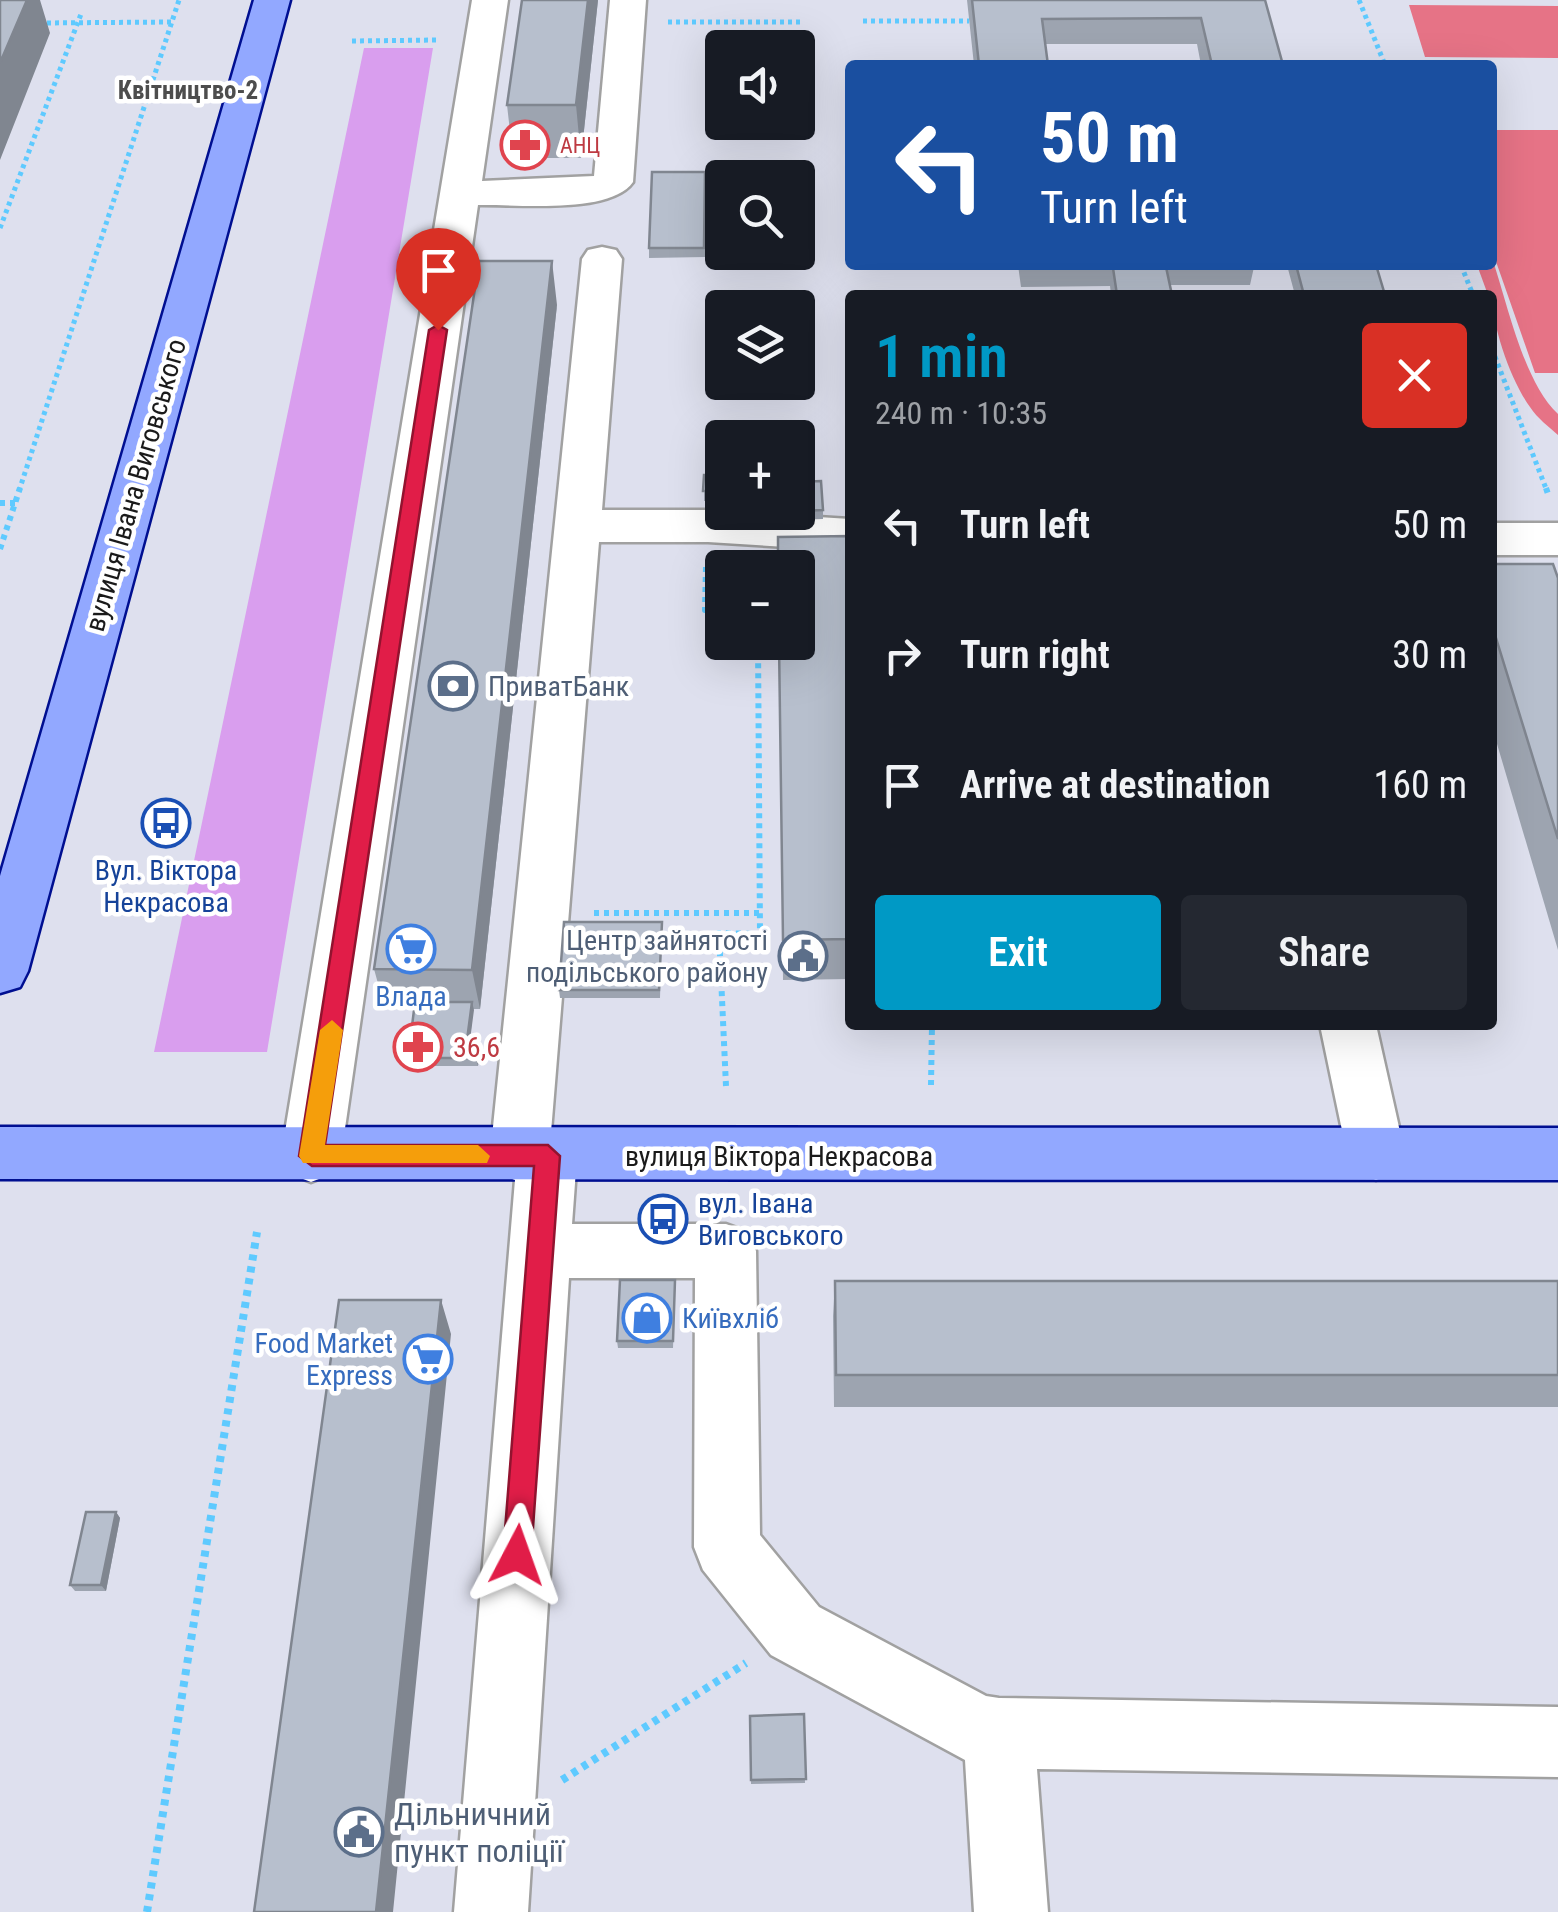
<!DOCTYPE html>
<meta charset="utf-8">
<style>
body{margin:0;font-family:"Roboto Condensed",sans-serif;background:#242831;color:#f1f3f6;height:100vh;display:flex;flex-direction:column;font-size:38px;white-space:nowrap}
*{box-sizing:border-box;margin:0}
p{font-size:32px;color:#9ea1a6}
.icon{flex:none;width:55px;height:55px;fill:none;stroke:currentColor;stroke-width:2;stroke-linecap:round;stroke-linejoin:round}
.map{position:relative;flex:1;overflow:hidden}
.details{position:absolute;left:845px;top:290px;width:652px;height:740px;display:flex;flex-direction:column;background:#171b24;border-radius:10px;box-shadow:0 10px 40px #0002}
.details>*{flex:none}
.top-card{position:absolute;left:845px;top:60px;width:652px;height:210px;border-radius:10px;box-shadow:0 10px 40px #0002;background:#1a4fa0;color:#fff;overflow:hidden}
.controls{position:absolute;left:705px;top:30px;display:grid;gap:20px}
.controls a{display:grid;place-items:center;width:110px;height:110px;border-radius:10px;background:#171b24;box-shadow:0 10px 40px #0002;font-size:50px}
.pin{position:absolute;display:grid;place-items:center;width:85px;height:85px;color:#fff;margin:-102px -42px;border-radius:50% 50% 50% 0;rotate:-45deg;box-shadow:0 0 10px #0007}
.pin .icon{rotate:45deg}
.me{position:absolute;width:110px;margin:-55px;rotate:4deg;stroke-linejoin:round;filter:drop-shadow(0 0 8px #0008)}
.turn{display:flex;align-items:center;gap:35px;height:210px;padding:0 30px;font-size:45px}
.turn .icon{width:130px;height:130px;stroke-width:2.5}
.turn b{display:block;font-size:70px;line-height:85px}
.round{display:grid;place-items:center;flex:none;width:105px;height:105px;border-radius:10px;background:#242831}
.head{display:flex;align-items:center;justify-content:space-between;height:170px;padding:0 30px}
h1{font-size:60px;font-weight:600;line-height:75px;color:#0099c5}
.primary-button{display:flex;gap:20px;margin-top:auto;padding:20px 30px}
.primary-button a{flex:1;height:115px;border-radius:10px;background:#0099c5;color:#fff;font-size:40px;font-weight:600;line-height:115px;text-align:center}
.primary-button a+a{background:#242831;color:#f1f3f6}
ul{padding:0;list-style:none}
li{display:flex;align-items:center;gap:30px;height:130px;padding:0 30px}
li div{flex:1}
li b{display:block;font-size:38px}
li em{font-style:normal}
.map>svg:first-child{display:block}
</style>
<div class="map">
<svg width="1558" height="1912" viewBox="0 0 1558 1912">
<rect width="100%" height="100%" fill="#dee0ee"/>
<path fill="#d99eee" d="M364,48H433L267,1052H154Z"/>
<path fill="#e67386" d="M1409,5L1558,6V58L1425,57Z
M1492,130H1558V373H1535L1493,253Z
M1493,261C1508,306 1524,382 1558,414V435C1549,427 1537,418 1530,407C1511,381 1492,327 1492,295H1488L1477,265H1492Z"/>
<g fill="none" stroke-linecap="round" stroke-linejoin="round">
<g stroke="#a1a1a1" stroke-width="5">
<path id="minor" d="M472,0H508L482,181L594,176L610,0H646L633,182C610,215 516,204 478,205L341,1156L332,1174L311,1182L290,1174L281,1156Z
M602,247L616,250L622,259L602,510H708L850,519V551L708,542H599L551,1132L568,1138L577,1156L572,1224H726L748,1232L756,1251L760,1535L819,1607L986,1696L999,1698L1558,1707V1777L1037,1769L1048,1912H974L965,1760L771,1655L703,1570L694,1547L695,1278H569L528,1912H454L515,1180L499,1174L490,1156L582,259L588,250Z
M1492,523H1558V555H1492Z
M1320,1025H1376L1405,1154L1397,1172L1376,1180L1355,1172L1347,1154Z"/>
</g>
<g stroke="#000f91" stroke-width="5">
<path id="major" d="M254,0H290L28,971L20,987L0,993V876Z
M0,1127L1558,1128V1180L0,1179Z"/>
</g>
<path stroke="#5ecaff" stroke-width="5" stroke-dasharray="4 4" stroke-linecap="butt" d="M1359,0L1385,65
M863,21H969
M668,22H800
M39,23L172,22
M352,41L438,40
M0,228L81,14
M1461,265L1473,295
M1492,349L1547,491
M19,491L179,0"/>
<path stroke="#5ecaff" stroke-width="6" stroke-dasharray="5 5" stroke-linecap="butt" d="M1546,488L1549,497
M0,503H15
M0,549L20,488
M706,567L705,610H722
M594,913H760
M931,1085L932,1025
M726,1086L719,933L760,934L758,642"/>
<path stroke="#5ecaff" stroke-width="8" stroke-dasharray="6 6" stroke-linecap="butt" d="M562,1780L746,1663
M147,1912L257,1232"/>
<use href="#minor" fill="#fff" fill-rule="evenodd"/>
<use href="#major" fill="#92a8ff" fill-rule="evenodd"/>
</g>
<path fill="#9da4b0" d="M598,0L581,158H513L507,105Z
M967,0H1265L1283,65H1201L1197,44H1045L1048,65H974Z
M705,172V257L649,258V248Z
M1018,265H1253L1254,267L1250,285H1170L1172,295H1111L1110,286L1021,287Z
M1289,265H1376L1385,295H1295L1288,269Z
M557,305L480,1009H473L470,1040L480,1048L478,1066H410L408,1058L414,1009H385L374,969Z
M704,475L722,476V501H704Z
M798,482L823,510V519L789,520V512H798Z
M850,536V979L783,980L779,642Z
M1492,564L1558,578V950L1492,727Z
M662,922L660,998H560L559,990Z
M835,1281H1558V1407H834L833,1316Z
M675,1288L673,1348H618L617,1341Z
M116,1512L120,1518L106,1591H75L70,1585Z
M804,1714L805,1783L751,1784L750,1716Z"/>
<path fill="#808690" d="M27,0H40L50,33L0,160V63Z
M588,0H598L581,158L576,105Z
M552,261L557,305L480,1009L472,970Z
M472,1002L474,1010L469,1048L467,1040Z
M478,1040L480,1048L478,1066L476,1058Z
M441,1300L451,1334L393,1912H376Z
M116,1512L120,1518L106,1591L101,1585Z"/>
<path fill="#b7bfcd" stroke="#808690" stroke-width="2.5" d="M0,0H27L0,63Z
M522,0H588L576,105H507Z
M972,0H1265L1283,65H1212L1201,18L1042,19L1048,65H979Z
M652,172H705L704,248H649Z
M479,261H552L472,970L374,969Z
M1022,265H1253L1254,267H1166L1172,295H1117L1113,268H1023Z
M1296,265H1376L1385,295H1304Z
M704,475L722,476V491H703Z
M821,481L823,510L798,511V482Z
M850,536V939L783,940L779,642H798V568H778V537Z
M1492,564H1553L1558,578V839L1492,625Z
M564,922H662L659,990H559Z
M415,1002H472L467,1040H478L476,1058H408Z
M620,1280H675L673,1341H617Z
M835,1281H1558V1375H836Z
M339,1300H441L376,1912H254Z
M86,1512H116L101,1585H70Z
M804,1714L806,1779L751,1780L750,1716Z"/>
<path fill="#e11d48" stroke="#92132f" stroke-width="2.5" d="M438,325L447,330L325,1145H548L560,1156L531,1555L527,1564L517,1568L507,1564L503,1555L534,1166H312L299,1156L429,330Z"/>
<path fill="#f59e0b" d="M332,1020L343,1030L325,1145H478L490,1156L487,1163H303L299,1156L320,1030Z"/>
<defs>
<g id="pharmacy-ring" transform="scale(2.5)"><circle r="9.5" fill="#fff" stroke="#e0444e" stroke-width="1.5"/><path d="M-2-6h4v4h4v4h-4v4h-4v-4h-4v-4h4Z" fill="#e0444e"/></g>
<g id="bank-ring" transform="scale(2.5)"><circle r="9.5" fill="#fff" stroke="#5c6f8a" stroke-width="1.5"/><path d="M-6-4H6V4H-6ZM0-2.3a2.3 2.3 0 1 0 0 4.6a2.3 2.3 0 1 0 0-4.6Z" fill="#5c6f8a"/></g>
<g id="bus-ring" transform="scale(2.5)"><circle r="9.5" fill="#fff" stroke="#1a4fb4" stroke-width="1.5"/><path d="M-5-6H5V4H4V6H2V4H-2V6H-4V4H-5ZM-3.5-4V0h7V-4ZM-3.5 1.2v1.5H-2V1.2ZM2 1.2v1.5H3.5V1.2Z" fill="#1a4fb4"/></g>
<g id="supermarket-ring" transform="scale(2.5)"><circle r="9.5" fill="#fff" stroke="#3f7fe0" stroke-width="1.5"/><path d="M-6-5.5h2.5l.6 2H6L4.5 2H-2.5L-4.4-4H-6ZM-1.5 3.2a1.3 1.3 0 1 0 .1 0ZM3 3.2a1.3 1.3 0 1 0 .1 0Z" fill="#3f7fe0"/></g>
<g id="civic-ring" transform="scale(2.5)"><circle r="9.5" fill="#fff" stroke="#5c6f8a" stroke-width="1.5"/><path d="M-.6-6.5H3V-4.5H.6V-3L4-1V1h2V6H-6V1h2V-1L-.6-3ZM-1.2 2.5V6h2.4V2.5Z" fill="#5c6f8a"/></g>
<g id="shop-ring" transform="scale(2.5)"><circle r="9.5" fill="#fff" stroke="#3f7fe0" stroke-width="1.5"/><path d="M-5-2.5h2.3a2.7 3.5 0 0 1 5.4 0H5L5.5 6h-11ZM-1.5-2.5h3a1.5 2.3 0 0 0-3 0Z" fill="#3f7fe0"/></g>
</defs>
<g fill-rule="evenodd">
<use href="#pharmacy-ring" x="525" y="145"/>
<use href="#bank-ring" x="453" y="686"/>
<use href="#bus-ring" x="166" y="823"/>
<use href="#supermarket-ring" x="411" y="949"/>
<use href="#civic-ring" x="803" y="956"/>
<use href="#pharmacy-ring" x="418" y="1047"/>
<use href="#bus-ring" x="663" y="1219"/>
<use href="#shop-ring" x="647" y="1318"/>
<use href="#supermarket-ring" x="428" y="1359"/>
<use href="#civic-ring" x="359" y="1832"/>
</g>
<g text-anchor="middle" stroke-width="9" stroke-linejoin="round" paint-order="stroke">
<g font-size="22" fill="#be3a42" stroke="#fff" text-anchor="start">
<text x="560" y="153">АНЦ</text>
</g>
<g font-size="25" font-weight="bold" fill="#4d4d4d" stroke="#fff">
<text x="188" y="99">Квітництво-2</text>
</g>
<g font-size="28" fill="#1a1a1a" stroke="#fff">
<text transform="translate(135 485) rotate(-74)" y="10">вулиця Івана Виговського</text>
<text x="779" y="1166">вулиця Віктора Некрасова</text>
</g>
<g font-size="28" fill="#4e5e75" stroke="#fff" text-anchor="start">
<text x="488" y="696">ПриватБанк</text>
<text x="768" y="950" text-anchor="end">Центр зайнятості<tspan x="768" dy="32">подільського району</tspan></text>
</g>
<g font-size="28" fill="#164399" stroke="#fff">
<text x="166" y="880">Вул. Віктора<tspan x="166" dy="32">Некрасова</tspan></text>
<text x="698" y="1213" text-anchor="start">вул. Івана<tspan x="698" dy="32">Виговського</tspan></text>
</g>
<g font-size="28" fill="#366cbe" stroke="#fff">
<text x="411" y="1006">Влада</text>
<text x="682" y="1328" text-anchor="start">Київхліб</text>
<text x="393" y="1353" text-anchor="end">Food Market<tspan x="393" dy="32">Express</tspan></text>
</g>
<g font-size="28" fill="#be3a42" stroke="#fff" text-anchor="start">
<text x="453" y="1057">36,6</text>
</g>
<g font-size="32" fill="#4e5e75" stroke="#fff" text-anchor="start">
<text x="394" y="1825">Дільничний<tspan x="394" dy="37">пункт поліції</tspan></text>
</g>
</g>
</svg>
<div class="controls">
<a><svg class="icon" aria-label="sound" viewBox="0 0 24 24"><path d="M4 9h4l5-4v14l-5-4H4zM17 9q2 3 0 6"/></svg></a>
<a><svg class="icon" aria-label="search" viewBox="0 0 24 24"><circle cx="10" cy="10" r="6"/><path d="M15 15l6 6"/></svg></a>
<a><svg class="icon" aria-label="layers" viewBox="0 0 24 24"><path d="M12 4l9 5-9 5-9-5zM3 14l9 5 9-5"/></svg></a>
<a>+</a>
<a>−</a>
</div>
<div class="pin" style="left:438px;top:330px;background:#d93025"><svg class="icon" aria-label="arrive" viewBox="0 0 24 24"><path d="M6 21V4h12l-3 4 3 4H6"/></svg></div>
<svg class="me" style="left:517px;top:1555px" viewBox="-20 -20 40 40"><path d="M0-17L14 15 0 8-14 15z" fill="#e11d48" stroke="#fff" stroke-width="4"/></svg>
<div class="top-card">
<div class="turn"><svg class="icon" aria-label="left" viewBox="0 0 24 24"><path d="M17 20v-9H6M10 6l-5 5 5 5"/></svg><div><b>50 m</b>Turn left</div></div>
</div>
<section class="details">
<div class="head"><div><h1>1 min</h1><p>240 m · 10:35</p></div><a class="round" style="background:#d93025;color:#fff"><svg class="icon" aria-label="close" viewBox="0 0 24 24"><path d="M6 6l12 12M18 6L6 18"/></svg></a></div>
<ul>
<li><svg class="icon" aria-label="left" viewBox="0 0 24 24"><path d="M17 20v-9H6M10 6l-5 5 5 5"/></svg><div><b>Turn left</b></div><em>50 m</em></li>
<li><svg class="icon" aria-label="right" viewBox="0 0 24 24"><path d="M7 20v-9h11M14 6l5 5-5 5"/></svg><div><b>Turn right</b></div><em>30 m</em></li>
<li><svg class="icon" aria-label="arrive" viewBox="0 0 24 24"><path d="M6 21V4h12l-3 4 3 4H6"/></svg><div><b>Arrive at destination</b></div><em>160 m</em></li>
</ul>
<div class="primary-button"><a>Exit</a><a>Share</a></div>
</section>
</div>
